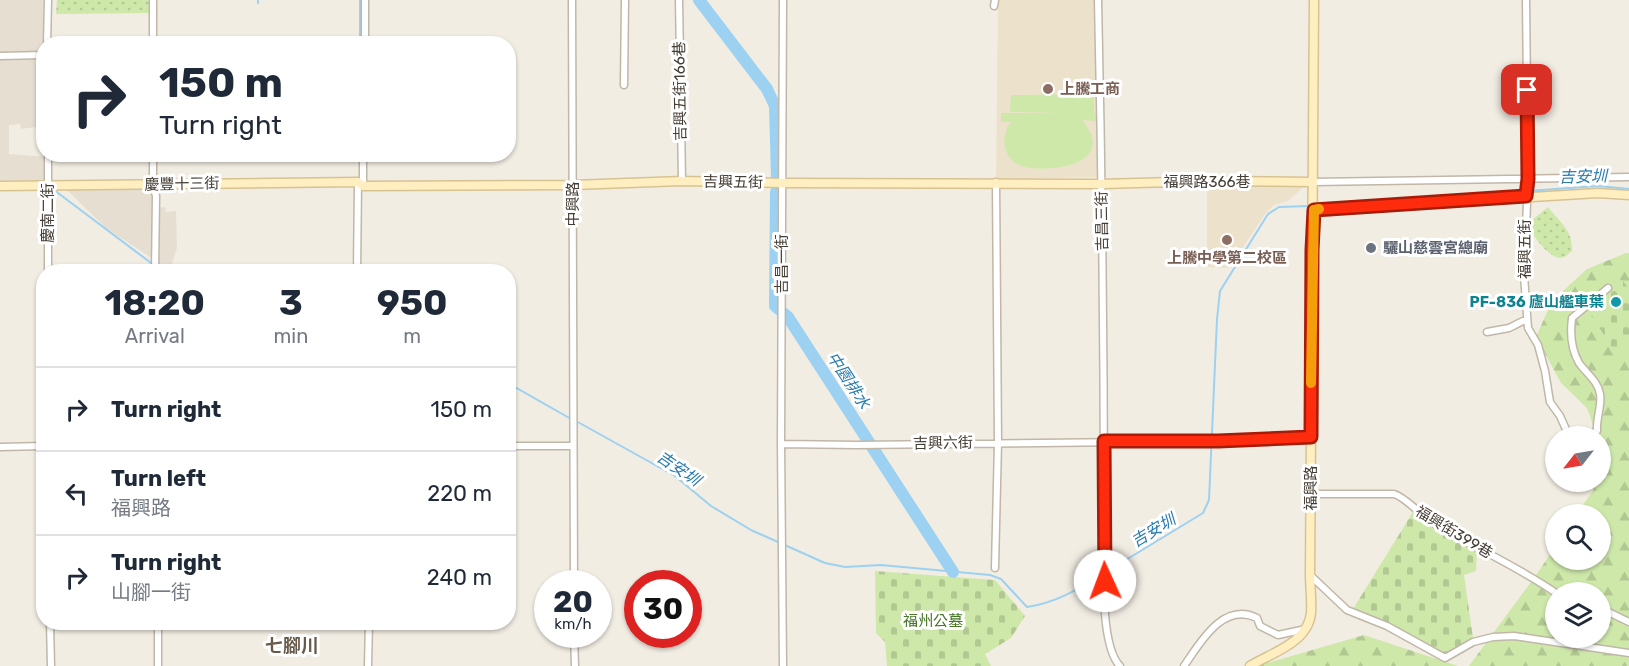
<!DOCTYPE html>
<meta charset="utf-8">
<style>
body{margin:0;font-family:Rubik,"Noto Sans TC",sans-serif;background:#f6f6f7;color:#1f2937;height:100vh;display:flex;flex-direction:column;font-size:22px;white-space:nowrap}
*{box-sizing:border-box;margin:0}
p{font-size:20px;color:#747a83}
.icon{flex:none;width:33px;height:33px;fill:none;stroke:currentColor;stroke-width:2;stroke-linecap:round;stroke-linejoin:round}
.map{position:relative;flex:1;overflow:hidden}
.details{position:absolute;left:36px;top:264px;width:480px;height:366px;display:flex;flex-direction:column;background:#fff;border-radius:24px;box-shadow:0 2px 4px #0004}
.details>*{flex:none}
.banner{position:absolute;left:36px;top:36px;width:480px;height:126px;border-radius:24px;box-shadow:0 2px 4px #0004;background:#fff;color:#1f2937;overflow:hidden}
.needle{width:39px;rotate:239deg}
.tools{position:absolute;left:1545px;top:426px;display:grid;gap:12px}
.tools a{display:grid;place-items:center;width:66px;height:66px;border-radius:50%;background:#fff;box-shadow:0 2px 4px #0004;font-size:30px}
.speed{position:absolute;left:534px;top:570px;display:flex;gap:12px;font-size:30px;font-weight:700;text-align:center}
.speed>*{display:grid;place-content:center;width:78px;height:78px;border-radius:50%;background:#fff;box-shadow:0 2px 4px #0004;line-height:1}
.speed small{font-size:15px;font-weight:400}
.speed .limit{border:9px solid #d22;background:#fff;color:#111}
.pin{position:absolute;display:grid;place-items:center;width:51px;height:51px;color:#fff;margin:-26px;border-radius:12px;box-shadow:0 3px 9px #0006}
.me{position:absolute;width:66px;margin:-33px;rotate:358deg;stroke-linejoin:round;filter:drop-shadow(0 0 4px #0008)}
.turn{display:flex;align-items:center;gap:21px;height:126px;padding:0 24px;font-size:27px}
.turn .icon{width:78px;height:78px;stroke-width:2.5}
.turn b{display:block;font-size:42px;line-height:51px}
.eta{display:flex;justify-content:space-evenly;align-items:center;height:102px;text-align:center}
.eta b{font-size:36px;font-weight:700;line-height:42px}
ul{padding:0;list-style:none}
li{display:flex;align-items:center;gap:18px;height:84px;padding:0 24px;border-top:2px solid #e0e1e3}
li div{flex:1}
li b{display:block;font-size:22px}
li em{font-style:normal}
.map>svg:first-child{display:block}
</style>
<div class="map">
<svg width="1629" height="666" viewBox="0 0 1629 666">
<defs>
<pattern id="forest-firs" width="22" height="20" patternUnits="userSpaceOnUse" patternTransform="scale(1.5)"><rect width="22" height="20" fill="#cee8aa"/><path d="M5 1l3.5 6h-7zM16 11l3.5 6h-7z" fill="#b2c893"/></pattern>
<pattern id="cemetery-stones" width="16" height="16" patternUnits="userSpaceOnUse" patternTransform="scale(1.5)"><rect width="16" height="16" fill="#cee8aa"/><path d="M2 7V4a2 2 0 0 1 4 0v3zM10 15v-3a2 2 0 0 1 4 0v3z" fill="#b2c893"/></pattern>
<pattern id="park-dots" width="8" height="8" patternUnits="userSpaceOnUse" patternTransform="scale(1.5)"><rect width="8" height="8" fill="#cee8aa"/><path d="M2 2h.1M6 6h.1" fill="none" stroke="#b2c893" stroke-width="1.8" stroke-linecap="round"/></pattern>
</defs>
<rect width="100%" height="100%" fill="#f2ede3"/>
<path fill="#e6dfd1" d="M0,0H43V51L0,54Z
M43,58V126L21,129L20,124L9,125V154L47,157L48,184L0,185V60Z
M65,188H154V208L165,207L166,212L176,211L177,248L170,270L106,228Z"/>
<path fill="#ece2cc" d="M998,0H1098L1100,177L996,179Z
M1308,183L1288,201L1274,205L1266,213L1229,268L1207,267V185Z"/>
<path fill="url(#forest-firs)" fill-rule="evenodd" d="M1626,253H1629V666H1469L1534,578L1555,547L1556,560H1600V514H1577L1608,468L1601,447L1600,436H1597L1587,408L1561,383L1536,337L1552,301L1587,269ZM1556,592H1600V638H1556Z
M1364,635L1458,666H1257Z"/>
<path fill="url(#cemetery-stones)" d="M1616,278L1623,281L1629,289V351L1613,349L1587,309L1582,312L1576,305L1596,288L1608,286L1606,283Z
M1413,512L1477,550L1476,571L1464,575L1473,638L1445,655L1390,623L1353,609Z
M875,571L995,580L1025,616L1011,638L985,654L991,666H887L885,642L876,633Z"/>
<path fill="url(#park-dots)" d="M57,0H151V13L56,14Z
M1548,207C1560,222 1573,231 1572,251C1569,253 1567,256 1564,257C1551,263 1533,234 1526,225Z"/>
<path fill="#cee8aa" d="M1094,94V113H1098V121L1082,120C1118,163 1055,173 1025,167C1003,162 999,137 1011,122H1001V113H1065L1010,112L1011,95Z"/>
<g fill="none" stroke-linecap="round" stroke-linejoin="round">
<path stroke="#9cd1f1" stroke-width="2" d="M258,0V3
M360,0V44
M54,190L163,272
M1315,206L1598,186L1629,189
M360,235V272
M508,383L571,419
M576,421L675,476L711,506L751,530L825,563L845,567L881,565L990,575L1001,579L1027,607C1055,603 1077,590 1101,575
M1106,572L1203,513L1209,500L1217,319L1220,291L1268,214L1279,207L1309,206"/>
<path stroke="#9cd1f1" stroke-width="12" d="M699,0L767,89L775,106L777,178
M776,192L775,306L788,317L953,572"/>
<g stroke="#c0b7a8" stroke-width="9">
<path id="street" d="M572,0L574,584
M679,0L682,181
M783,0L781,444L783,666
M1098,0C1102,176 1104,352 1104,529C1104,560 1099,645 1120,666
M1526,0L1528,179L1524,276L1528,328L1538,345L1545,371L1550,402L1560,416L1569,436
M994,6L995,0
M47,44L48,0
M153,44V0
M365,44V0
M0,56L44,55
M624,85L625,0
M48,154V272
M153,154V185L156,196L155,272
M363,154V186
M1313,182L1629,177
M357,272L358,182
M1487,332L1509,328L1527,319
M1587,436L1597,431C1596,418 1602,406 1600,394C1598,381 1586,373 1579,363C1571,349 1570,333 1572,318L1608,288
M781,444L857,445L1218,441L1311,437
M508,446H573
M0,447L44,446
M1312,494H1394C1407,498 1421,516 1435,524C1475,548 1517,566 1556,593
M995,568L998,442L996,182
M1310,575L1347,610L1387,626L1445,658L1473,642L1493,637L1514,636L1629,653
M1600,608L1629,622
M50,622L51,666
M158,622V666
M574,634L575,666
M368,666L369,622
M1184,666C1200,643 1223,601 1257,618L1260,626L1278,635L1306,629"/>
</g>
<g stroke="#d7c293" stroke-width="11">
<path id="secondary" d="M0,186L358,182L363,186L573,185L682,181L782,183L1102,184L1207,181L1313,182
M1313,210L1598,193L1629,195
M1250,666C1271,653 1308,643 1311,613C1312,601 1310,587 1310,575L1314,0"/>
</g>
<use href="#street" stroke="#fff" stroke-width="6"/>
<use href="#secondary" stroke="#ffeec0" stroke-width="8"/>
</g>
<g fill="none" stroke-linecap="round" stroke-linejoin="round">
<g stroke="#a61c08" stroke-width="15">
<path id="route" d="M1105,581L1104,441H1218L1311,437L1312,250L1314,210L1526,196L1528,179L1527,90"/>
</g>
<use href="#route" stroke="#ff2b0d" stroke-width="10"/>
<path stroke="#f59e0b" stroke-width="10" d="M1311,383L1314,210L1319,209"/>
</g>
<g fill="#8d6e63" stroke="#fff" stroke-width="2">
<circle cx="1048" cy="89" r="6"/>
<circle cx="1227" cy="240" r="6"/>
</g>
<circle fill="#6b7280" stroke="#fff" stroke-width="2" cx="1371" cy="248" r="6"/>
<circle fill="#0f9aa8" stroke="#fff" stroke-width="2" cx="1616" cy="302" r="6"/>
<g text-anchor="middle" stroke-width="6" stroke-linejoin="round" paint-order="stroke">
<g font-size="15" font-weight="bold" fill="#785e54" stroke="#fff" text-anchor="start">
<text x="1060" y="94">上騰工商</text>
<text x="1227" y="263" text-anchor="middle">上騰中學第二校區</text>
</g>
<g font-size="15" fill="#443d33" stroke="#fff">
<text transform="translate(680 91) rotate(-91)" y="5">吉興五街166巷</text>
<text transform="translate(733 182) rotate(1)" y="5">吉興五街</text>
<text x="1207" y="187">福興路366巷</text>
<text transform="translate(182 184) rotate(-1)" y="5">慶豐十三街</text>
<text transform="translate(573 204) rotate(-90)" y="5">中興路</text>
<text transform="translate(48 213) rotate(-90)" y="5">慶南二街</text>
<text transform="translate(1102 221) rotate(-91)" y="5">吉昌三街</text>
<text transform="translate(1525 249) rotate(-90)" y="5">福興五街</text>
<text transform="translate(782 264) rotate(-90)" y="5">吉昌一街</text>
<text transform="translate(943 443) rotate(-1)" y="5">吉興六街</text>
<text transform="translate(1311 488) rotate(-90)" y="5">福興路</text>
<text transform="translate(1454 532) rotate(31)" y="5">福興街399巷</text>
</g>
<g font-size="15" font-weight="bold" fill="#5b616d" stroke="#fff" text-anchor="start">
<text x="1383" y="253">驪山慈雲宮總廟</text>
</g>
<g font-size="15" font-weight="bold" fill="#0d838f" stroke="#fff" text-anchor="end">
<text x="1604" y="307">PF-836 廬山艦車葉</text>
</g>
<g font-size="15" fill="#467626" stroke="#fff">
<text x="933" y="626">福州公墓</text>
</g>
<g font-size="16" font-style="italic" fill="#2a7cb1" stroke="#fff">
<text transform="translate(1583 176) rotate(-1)" y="6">吉安圳</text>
<text transform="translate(849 380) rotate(57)" y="6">中園排水</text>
<text transform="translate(679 468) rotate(34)" y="6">吉安圳</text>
<text transform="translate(1153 530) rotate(-31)" y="6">吉安圳</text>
</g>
<g font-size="18" font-weight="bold" fill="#675a4a" stroke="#fff">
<text x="292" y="652">七腳川</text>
</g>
</g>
</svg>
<div class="tools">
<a><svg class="needle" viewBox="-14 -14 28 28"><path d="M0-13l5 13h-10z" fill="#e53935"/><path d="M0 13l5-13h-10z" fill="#747a83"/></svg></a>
<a><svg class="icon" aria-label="search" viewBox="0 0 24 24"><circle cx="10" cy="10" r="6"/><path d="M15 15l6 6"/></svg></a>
<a><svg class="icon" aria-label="layers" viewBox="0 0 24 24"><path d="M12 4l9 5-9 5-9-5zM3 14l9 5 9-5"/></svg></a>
</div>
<div class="speed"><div>20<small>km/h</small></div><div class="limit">30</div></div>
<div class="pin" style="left:1527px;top:90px;background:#d93025"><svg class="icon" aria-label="arrive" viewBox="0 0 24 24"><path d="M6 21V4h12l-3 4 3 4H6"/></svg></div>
<svg class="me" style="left:1105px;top:581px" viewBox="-20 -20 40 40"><circle r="19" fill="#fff"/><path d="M0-13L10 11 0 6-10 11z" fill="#ff2b0d"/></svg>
<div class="banner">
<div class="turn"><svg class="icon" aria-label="right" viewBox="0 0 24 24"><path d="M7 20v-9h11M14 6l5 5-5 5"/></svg><div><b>150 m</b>Turn right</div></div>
</div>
<section class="details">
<div class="eta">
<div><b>18:20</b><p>Arrival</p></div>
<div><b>3</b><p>min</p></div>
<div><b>950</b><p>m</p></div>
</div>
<ul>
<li><svg class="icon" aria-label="right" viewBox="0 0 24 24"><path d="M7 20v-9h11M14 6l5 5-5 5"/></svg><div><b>Turn right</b></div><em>150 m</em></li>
<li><svg class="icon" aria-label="left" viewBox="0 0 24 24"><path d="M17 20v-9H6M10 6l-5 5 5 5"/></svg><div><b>Turn left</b><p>福興路</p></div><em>220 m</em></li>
<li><svg class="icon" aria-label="right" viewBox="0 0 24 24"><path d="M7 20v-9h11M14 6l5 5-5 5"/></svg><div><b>Turn right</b><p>山腳一街</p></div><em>240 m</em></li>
</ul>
</section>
</div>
